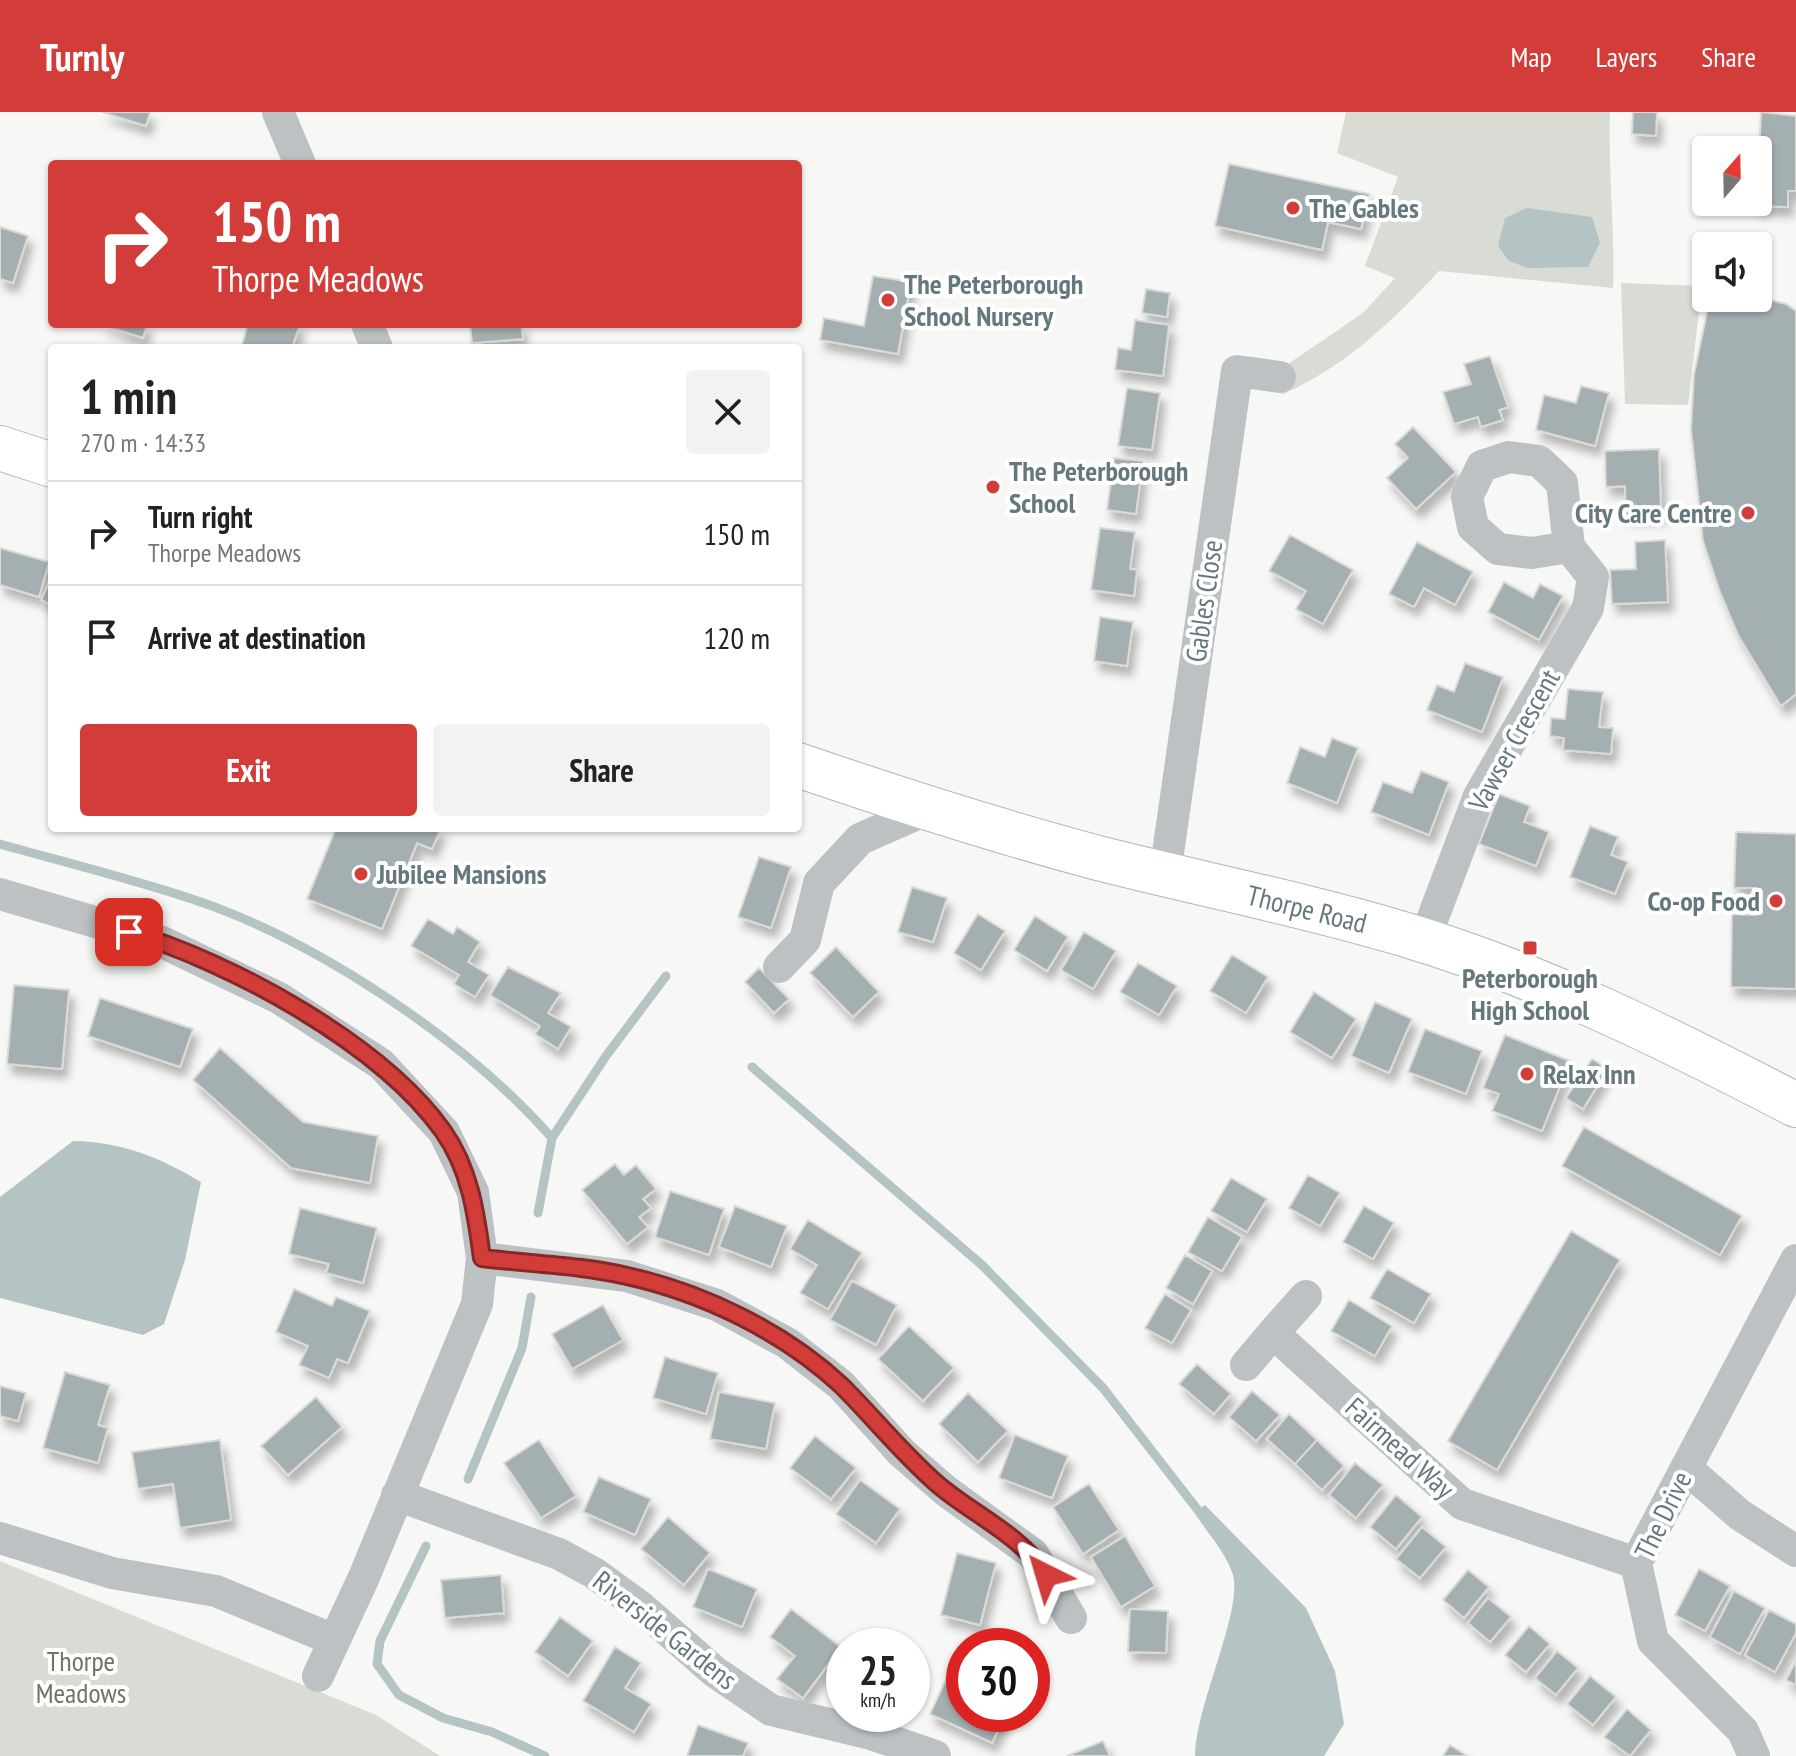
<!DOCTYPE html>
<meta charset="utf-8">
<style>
body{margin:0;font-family:"PT Sans Narrow",sans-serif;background:#f2f2f2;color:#222;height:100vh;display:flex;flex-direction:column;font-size:30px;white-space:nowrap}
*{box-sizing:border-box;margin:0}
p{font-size:26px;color:#767676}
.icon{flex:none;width:44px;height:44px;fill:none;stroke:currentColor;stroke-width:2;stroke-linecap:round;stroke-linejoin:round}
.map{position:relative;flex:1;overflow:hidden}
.sheet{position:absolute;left:48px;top:232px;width:754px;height:488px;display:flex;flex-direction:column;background:#fff;border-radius:8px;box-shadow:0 2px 6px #0004}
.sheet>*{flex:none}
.guide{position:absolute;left:48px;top:48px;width:754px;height:168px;border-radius:8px;box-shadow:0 2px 6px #0004;background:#d23d3a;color:#fff;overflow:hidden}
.needle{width:52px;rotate:20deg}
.controls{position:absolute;left:1692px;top:24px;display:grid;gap:16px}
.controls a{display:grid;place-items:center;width:80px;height:80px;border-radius:8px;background:#fff;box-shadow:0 2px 6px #0004;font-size:40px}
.speed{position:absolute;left:826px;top:1516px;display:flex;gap:16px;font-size:40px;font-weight:700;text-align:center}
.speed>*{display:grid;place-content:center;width:104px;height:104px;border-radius:50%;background:#fff;box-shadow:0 2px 6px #0004;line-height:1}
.speed small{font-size:20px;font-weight:400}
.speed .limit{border:12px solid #d22;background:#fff;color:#111}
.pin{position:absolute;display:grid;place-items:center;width:68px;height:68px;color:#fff;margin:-34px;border-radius:16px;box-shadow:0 4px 12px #0006}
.me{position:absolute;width:88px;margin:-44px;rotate:320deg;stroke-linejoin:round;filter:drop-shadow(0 0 6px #0008)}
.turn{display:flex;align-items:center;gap:28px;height:168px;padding:0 32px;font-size:36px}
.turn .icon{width:104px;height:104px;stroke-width:2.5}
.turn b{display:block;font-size:56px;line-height:68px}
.round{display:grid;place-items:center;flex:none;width:84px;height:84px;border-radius:8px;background:#f2f2f2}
.summary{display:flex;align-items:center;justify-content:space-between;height:136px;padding:0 32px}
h1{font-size:48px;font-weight:800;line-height:60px}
.primary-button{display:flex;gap:16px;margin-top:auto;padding:16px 32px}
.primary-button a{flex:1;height:92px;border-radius:8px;background:#d23d3a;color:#fff;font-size:32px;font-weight:800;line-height:92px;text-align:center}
.primary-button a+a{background:#f2f2f2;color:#222}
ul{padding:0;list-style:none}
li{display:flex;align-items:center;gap:24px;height:104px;padding:0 32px;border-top:2px solid #e0e0e0}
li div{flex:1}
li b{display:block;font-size:30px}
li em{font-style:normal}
header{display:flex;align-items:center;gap:48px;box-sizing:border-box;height:112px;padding:0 40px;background:#d23d3a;color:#fff}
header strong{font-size:38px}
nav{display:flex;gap:44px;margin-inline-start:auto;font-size:28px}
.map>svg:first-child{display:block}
</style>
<header>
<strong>Turnly</strong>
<nav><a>Map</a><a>Layers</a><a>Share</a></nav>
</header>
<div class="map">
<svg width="1796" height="1644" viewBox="0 0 1796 1644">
<defs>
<filter id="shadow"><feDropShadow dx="5" dy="9" stdDeviation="4" flood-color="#0004"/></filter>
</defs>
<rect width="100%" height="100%" fill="#f7f7f5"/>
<path fill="#d9dcd5" d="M1346,0H1610C1608,59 1615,117 1613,176L1439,159C1392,210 1345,255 1281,283L1288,252L1363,201L1395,166L1365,154L1398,65L1337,41Z
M1621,171L1702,174L1688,293L1625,292Z
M0,1449L376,1603L440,1644H0Z"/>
<path fill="#b4c3c4" d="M1527,96L1592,105L1600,131L1588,155L1528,156L1509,149L1498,134L1505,106Z
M73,1029C122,1030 159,1045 201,1070L185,1148L164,1212L143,1223L0,1186V1085Z
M1205,1393L1306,1496L1335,1559L1344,1612L1324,1644H1195C1195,1595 1243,1499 1233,1463C1227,1442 1206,1419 1194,1400Z"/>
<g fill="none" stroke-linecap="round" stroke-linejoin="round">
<path stroke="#b4c3c4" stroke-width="9" d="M0,732C64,750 129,766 192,787C316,828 467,929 552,1026L538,1101
M752,955L982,1153L1103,1276L1197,1397
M552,1026L606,944L666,864
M468,1367L522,1236L531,1185
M426,1434L380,1529L377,1552L399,1583L443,1606L492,1620L545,1644"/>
</g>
<path fill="#a4afb1" stroke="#d9d9d7" stroke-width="2" filter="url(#shadow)" d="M102,0H150L146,14Z
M1633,0H1657L1656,24L1632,22Z
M1761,0L1796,4V79H1788V95L1757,94Z
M1229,52L1369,82L1361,117L1328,110L1322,138L1215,114Z
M0,115L28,124L13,171L0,167Z
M873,164L911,170L898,242L820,228L824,206L864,214Z
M1146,177L1170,181L1167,205L1142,201Z
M1758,185L1786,192L1796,199V582L1781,594L1738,523L1720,480L1703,429L1691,317L1694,263L1710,186Z
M1135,208L1169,213L1163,264L1115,258L1118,236L1131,238Z
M101,212H147L143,226Z
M248,212H300L292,236H241Z
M470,212H521L523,227L472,231Z
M1490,244L1508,295L1499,298L1503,308L1481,315L1478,305L1454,312L1443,280L1471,272L1464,252Z
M1581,274L1609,281L1595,334L1536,318L1544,283L1576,291Z
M1127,276L1160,281L1152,338L1118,334Z
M1413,315L1456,360L1416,397L1387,366L1408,346L1395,332Z
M1659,337L1661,402L1626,403L1625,374L1606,375L1605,339Z
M1114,346L1143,349L1136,402L1107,398Z
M1100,416L1135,420L1130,457L1137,458L1134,484L1091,478Z
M1290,423L1353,458L1323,512L1296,497L1306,479L1269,459Z
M1665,428L1668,490L1612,492L1610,458L1636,457L1635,430Z
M1417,430L1473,460L1455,493L1424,476L1414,495L1389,482Z
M0,436L49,450L39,485L0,473Z
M52,464V493L41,488Z
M1504,470L1533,486L1540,472L1563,484L1539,528L1488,500Z
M1100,505L1133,510L1127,554L1094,549Z
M1465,551L1503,565L1482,620L1427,598L1437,573L1454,580Z
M1568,577L1603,580L1599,615L1613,616L1611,642L1563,638L1564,626L1550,624L1551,606L1565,607Z
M1332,626L1358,636L1337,691L1287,671L1300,635L1325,645Z
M1421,659L1449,670L1429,723L1371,700L1383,670L1412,681Z
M1499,682L1530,694L1524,710L1549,720L1536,754L1479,732Z
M1590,714L1618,725L1611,743L1628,750L1615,782L1570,765Z
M336,716H441L432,737L417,731L382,817L307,787Z
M1736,720L1796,722V877L1731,875L1732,802L1756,803L1757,776H1734Z
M759,745L791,755L771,816L738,805Z
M912,775L947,786L933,830L898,820Z
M978,802L1005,819L981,858L954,841Z
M1035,804L1068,825L1047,859L1014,838Z
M428,807L453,822L457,815L480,830L468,850L489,863L475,885L454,872L459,863L411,834Z
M1084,820L1116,839L1093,877L1061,858Z
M836,835L879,880L853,905L810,861Z
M1232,843L1268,865L1246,901L1210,879Z
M1138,851L1177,874L1159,903L1120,880Z
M508,855L561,881L548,901L571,915L558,937L535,922L540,914L490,883Z
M759,856L789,887L774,901L745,870Z
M14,873L69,878L62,957L7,952Z
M1314,880L1356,907L1332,946L1290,920Z
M100,886L193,917L180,955L88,924Z
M1375,890L1412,907L1389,961L1351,944Z
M1425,917L1482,939L1466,982L1408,960Z
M1505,923L1570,949L1542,1019L1492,999L1499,982L1483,976Z
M220,936L303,1010L378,1024L370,1071L291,1056L193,968Z
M1592,947L1608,957L1583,997L1566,986Z
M1584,1015L1742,1104L1720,1143L1562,1054Z
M615,1052L624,1063L636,1053L656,1077L643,1087L651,1096L639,1105L648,1115L627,1132L582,1078Z
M1308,1063L1340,1081L1320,1114L1289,1096Z
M1231,1066L1267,1087L1247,1120L1211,1099Z
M670,1079L724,1097L709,1143L655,1125Z
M735,1094L787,1114L771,1155L719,1135Z
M1364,1094L1394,1111L1373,1147L1343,1130Z
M300,1096L377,1116L363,1171L326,1161L329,1152L289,1142Z
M1208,1105L1242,1125L1222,1159L1188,1140Z
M808,1108L862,1141L828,1197L800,1181L817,1153L790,1137Z
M1571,1119L1620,1148L1497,1358L1448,1329Z
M1185,1143L1212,1159L1193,1192L1166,1176Z
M1387,1157L1431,1182L1414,1211L1370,1186Z
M852,1169L897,1193L876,1233L830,1208Z
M294,1177L332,1194L336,1185L370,1199L348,1251L337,1247L329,1266L299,1253L308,1234L276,1220Z
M1165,1182L1191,1198L1172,1231L1145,1216Z
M1349,1188L1392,1214L1375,1244L1331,1219Z
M603,1193L623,1228L572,1257L552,1222Z
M909,1214L954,1256L923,1289L878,1247Z
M665,1245L718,1261L706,1302L653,1286Z
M1197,1252L1231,1282L1214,1302L1179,1272Z
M65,1260L110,1273L98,1313L108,1316L98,1351L43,1336Z
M0,1274L26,1281L18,1309L0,1304Z
M1252,1279L1280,1303L1256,1329L1229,1305Z
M719,1280L775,1291L766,1337L710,1327Z
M968,1281L1008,1319L978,1350L939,1312Z
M316,1285L342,1315L288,1363L261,1334Z
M1289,1302L1317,1328L1295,1352L1267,1327Z
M1015,1323L1068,1344L1052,1386L999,1366Z
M815,1324L856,1356L831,1387L790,1356Z
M220,1328L231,1408L180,1416L173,1372L138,1377L132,1340Z
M539,1328L576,1384L541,1406L504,1351Z
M1317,1328L1344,1354L1322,1378L1295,1352Z
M1355,1351L1383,1373L1356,1406L1329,1383Z
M599,1365L651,1387L635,1423L583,1400Z
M860,1368L900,1397L876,1431L836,1402Z
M1089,1372L1119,1418L1083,1442L1053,1395Z
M1396,1383L1422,1405L1396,1437L1370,1415Z
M668,1405L710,1441L684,1473L641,1437Z
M1422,1415L1446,1435L1420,1466L1396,1447Z
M1125,1424L1155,1474L1121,1495L1091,1445Z
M957,1441L996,1451L980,1513L941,1503Z
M708,1457L757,1477L742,1515L693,1495Z
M1699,1457L1730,1474L1705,1519L1675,1503Z
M1468,1458L1489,1475L1464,1506L1443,1488Z
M501,1463L504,1501L445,1506L441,1468Z
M1734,1479L1765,1496L1740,1542L1710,1525Z
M1488,1486L1511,1505L1490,1530L1468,1511Z
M791,1497L841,1535L803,1586L777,1567L795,1544L770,1525Z
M1130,1497L1168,1499L1166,1541L1128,1540Z
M1769,1498L1796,1512V1521L1775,1560L1745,1543Z
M560,1505L593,1529L568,1564L535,1540Z
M1529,1514L1550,1532L1526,1560L1505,1543Z
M615,1535L641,1551L625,1576L651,1592L634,1620L583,1589Z
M1557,1539L1578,1556L1556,1583L1535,1566Z
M840,1549L844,1550V1582L832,1579Z
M1796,1549V1573L1786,1568Z
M949,1561L964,1568V1602H1006L992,1631L930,1602Z
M1590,1564L1616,1585L1593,1613L1567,1592Z
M1627,1597L1651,1618L1630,1644L1604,1625Z
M698,1613L748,1631L743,1644H687Z
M1103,1629L1110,1644H1067Z
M1450,1633L1467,1644H1443Z"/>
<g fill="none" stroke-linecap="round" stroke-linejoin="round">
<g stroke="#b0b7b9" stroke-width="46">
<path id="primary" d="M0,336L52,353
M798,653C897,687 997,719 1098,746C1200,772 1303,792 1403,822C1541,863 1669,927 1796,993"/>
</g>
<path stroke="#bcc2c4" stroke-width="32" d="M278,0L300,52
M367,212L377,236
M1165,762L1237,259L1280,265
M0,782L160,829L279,886L381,952L444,1020L473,1080L482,1146L477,1192L364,1465L318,1564
M1424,829L1479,684L1588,496L1593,465L1569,435L1562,371L1539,349L1509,345L1482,354L1467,385L1473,415L1498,437L1532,441L1569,435
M779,855L805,828L819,771L860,727L928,697
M482,1146L627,1164L717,1193L787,1231L841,1273L902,1341L946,1379L1033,1442L1071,1506
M1306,1184L1273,1221L1462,1392L1636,1451
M1246,1253L1273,1221
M1686,1356L1740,1403L1796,1439
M397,1383L559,1442L594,1461L642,1496L715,1560L771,1598L871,1622L935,1644
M0,1426L112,1461L216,1479L334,1528
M1754,1644L1743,1619L1653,1529L1636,1451L1796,1148"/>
<use href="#primary" stroke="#fff" stroke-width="44"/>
</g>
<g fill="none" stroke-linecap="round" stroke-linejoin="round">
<g stroke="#882826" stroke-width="20">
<path id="route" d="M129,820C231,850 381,932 443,1019C470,1057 476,1101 482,1146C530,1152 580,1153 627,1164C704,1181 784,1220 842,1274C874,1306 901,1340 935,1370C971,1402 1021,1422 1046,1463"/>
</g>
<use href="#route" stroke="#d23d3a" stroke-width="14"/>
</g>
<g fill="#d23d3a" stroke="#fff" stroke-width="3">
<circle cx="1293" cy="96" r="8"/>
<circle cx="888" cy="188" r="8"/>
<circle cx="993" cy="375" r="8"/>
<circle cx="1748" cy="401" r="8"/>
<circle cx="361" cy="762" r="8"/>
<circle cx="1776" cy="789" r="8"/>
<rect x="1522" y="828" width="16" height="16" rx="4"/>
<circle cx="1527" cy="962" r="8"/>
</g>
<g text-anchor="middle" stroke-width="8" stroke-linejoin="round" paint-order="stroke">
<g font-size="28" font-weight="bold" fill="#65787d" stroke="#fff" text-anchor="start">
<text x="1309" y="106">The Gables</text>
<text x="904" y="182">The Peterborough<tspan x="904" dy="32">School Nursery</tspan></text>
<text x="1009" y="369">The Peterborough<tspan x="1009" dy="32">School</tspan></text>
<text x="1732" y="411" text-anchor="end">City Care Centre</text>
<text x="377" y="772">Jubilee Mansions</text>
<text x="1760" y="799" text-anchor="end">Co-op Food</text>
<text x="1530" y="876" text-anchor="middle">Peterborough<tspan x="1530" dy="32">High School</tspan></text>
<text x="1543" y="972">Relax Inn</text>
</g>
<g font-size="28" fill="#65787d" stroke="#fff">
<text transform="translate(1204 489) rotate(-82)" y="10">Gables Close</text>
<text transform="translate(1514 628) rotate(-61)" y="10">Vawser Crescent</text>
<text transform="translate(1307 797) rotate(14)" y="10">Thorpe Road</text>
<text transform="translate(1400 1336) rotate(42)" y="10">Fairmead Way</text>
<text transform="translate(1663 1403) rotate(-64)" y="10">The Drive</text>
<text transform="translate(665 1518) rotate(38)" y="10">Riverside Gardens</text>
</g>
<g font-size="28" fill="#6b7664" stroke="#fff">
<text x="81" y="1559">Thorpe<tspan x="81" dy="32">Meadows</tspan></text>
</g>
</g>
</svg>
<div class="controls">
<a><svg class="needle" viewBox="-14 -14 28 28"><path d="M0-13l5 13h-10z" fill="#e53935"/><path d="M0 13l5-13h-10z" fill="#767676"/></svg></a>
<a><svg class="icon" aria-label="sound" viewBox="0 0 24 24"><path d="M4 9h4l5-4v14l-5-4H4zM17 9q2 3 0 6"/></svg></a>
</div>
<div class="speed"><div>25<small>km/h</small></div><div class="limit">30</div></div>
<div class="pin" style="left:129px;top:820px;background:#d93025"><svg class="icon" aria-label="arrive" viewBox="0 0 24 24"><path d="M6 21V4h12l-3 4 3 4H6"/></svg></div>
<svg class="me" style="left:1046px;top:1463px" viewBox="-20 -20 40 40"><path d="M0-17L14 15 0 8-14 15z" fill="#d23d3a" stroke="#fff" stroke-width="4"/></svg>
<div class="guide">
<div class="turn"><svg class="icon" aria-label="right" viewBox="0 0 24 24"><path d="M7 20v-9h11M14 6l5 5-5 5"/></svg><div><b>150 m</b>Thorpe Meadows</div></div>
</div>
<section class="sheet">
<div class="summary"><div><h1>1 min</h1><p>270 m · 14:33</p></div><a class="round"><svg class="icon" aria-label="close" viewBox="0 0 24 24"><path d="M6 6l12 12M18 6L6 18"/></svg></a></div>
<ul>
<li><svg class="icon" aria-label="right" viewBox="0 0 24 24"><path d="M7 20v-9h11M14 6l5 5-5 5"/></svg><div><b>Turn right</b><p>Thorpe Meadows</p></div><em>150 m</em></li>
<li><svg class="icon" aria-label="arrive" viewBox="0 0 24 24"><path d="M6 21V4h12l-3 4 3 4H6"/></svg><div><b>Arrive at destination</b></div><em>120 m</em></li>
</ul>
<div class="primary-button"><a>Exit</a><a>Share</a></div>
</section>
</div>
